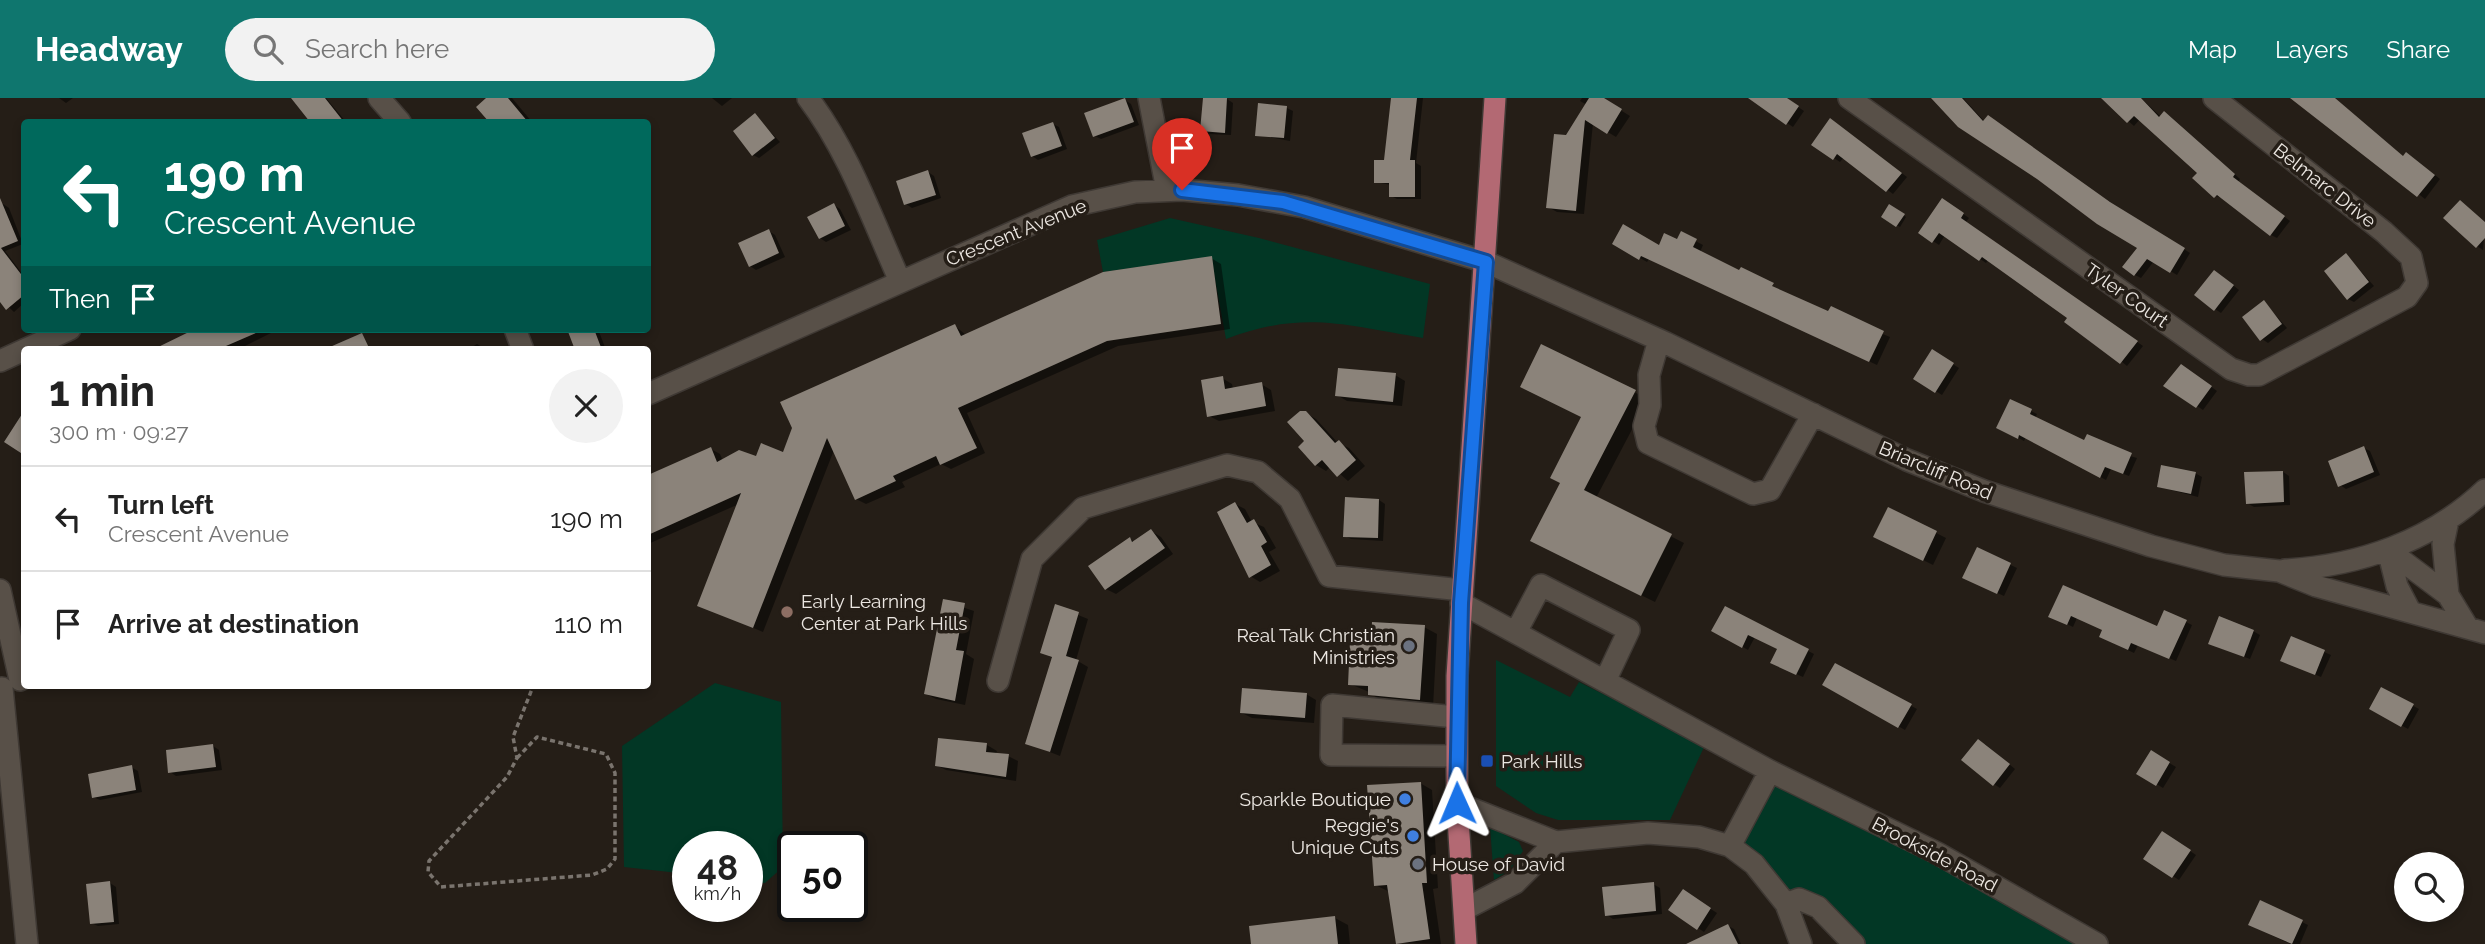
<!DOCTYPE html>
<meta charset="utf-8">
<style>
body{margin:0;font-family:Raleway,sans-serif;background:#f2f2f2;color:#222;height:100vh;display:flex;flex-direction:column;font-size:26px;white-space:nowrap}
*{box-sizing:border-box;margin:0}
p{font-size:23px;color:#767676}
.icon{flex:none;width:38px;height:38px;fill:none;stroke:currentColor;stroke-width:2;stroke-linecap:round;stroke-linejoin:round}
.map{position:relative;flex:1;overflow:hidden}
.panel{position:absolute;left:21px;top:248px;width:630px;height:343px;display:flex;flex-direction:column;background:#fff;border-radius:7px;box-shadow:0 4px 10px #0003}
.panel>*{flex:none}
.banner{position:absolute;left:21px;top:21px;width:630px;height:214px;border-radius:7px;box-shadow:0 4px 10px #0003;background:#00695c;color:#fff;overflow:hidden}
.fabs{position:absolute;left:2394px;top:754px;display:grid;gap:14px}
.fabs a{display:grid;place-items:center;width:70px;height:70px;border-radius:50%;background:#fff;box-shadow:0 4px 10px #0003;font-size:35px}
.speed{position:absolute;left:672px;top:733px;display:flex;gap:14px;font-size:35px;font-weight:700;text-align:center}
.speed>*{display:grid;place-content:center;width:91px;height:91px;border-radius:50%;background:#fff;box-shadow:0 4px 10px #0003;line-height:1}
.speed small{font-size:18px;font-weight:400}
.speed .limit{border:4px solid #111;border-radius:10px;background:#fff;color:#111}
.pin{position:absolute;display:grid;place-items:center;width:60px;height:60px;color:#fff;margin:-72px -30px;border-radius:50% 50% 50% 0;rotate:-45deg;box-shadow:0 0 7px #0007}
.pin .icon{rotate:45deg}
.me{position:absolute;width:77px;margin:-38px;rotate:359deg;stroke-linejoin:round;filter:drop-shadow(0 0 5px #0008)}
.turn{display:flex;align-items:center;gap:24px;height:147px;padding:0 28px;font-size:32px}
.turn .icon{width:91px;height:91px;stroke-width:2.5}
.turn b{display:block;font-size:49px;line-height:60px}
.then{display:flex;align-items:center;height:66px;padding:0 28px;background:#0003;gap:14px;font-size:26px}
.round{display:grid;place-items:center;flex:none;width:74px;height:74px;border-radius:37px;background:#f2f2f2}
.headline{display:flex;align-items:center;justify-content:space-between;height:119px;padding:0 28px}
h1{font-size:42px;font-weight:700;line-height:52px}
ul{padding:0;list-style:none}
li{display:flex;align-items:center;gap:21px;height:105px;padding:0 28px;border-top:2px solid #e0e0e0}
li div{flex:1}
li b{display:block;font-size:26px}
li em{font-style:normal}
header{display:flex;align-items:center;gap:42px;box-sizing:border-box;height:98px;padding:0 35px;background:#0f766e;color:#fff}
header strong{font-size:33px}
nav{display:flex;gap:38px;margin-inline-start:auto;font-size:24px}
.search{width:490px;height:63px;background:#f2f2f2;display:flex;align-items:center;gap:18px;box-sizing:border-box;padding:0 24px;border-radius:38px;color:#767676;font-size:26px}
.map>svg:first-child{display:block}
</style>
<header>
<strong>Headway</strong>
<div class="search"><svg class="icon" aria-label="search" viewBox="0 0 24 24"><circle cx="10" cy="10" r="6"/><path d="M15 15l6 6"/></svg>Search here</div>
<nav><a>Map</a><a>Layers</a><a>Share</a></nav>
</header>
<div class="map">
<svg width="2485" height="846" viewBox="0 0 2485 846">
<rect width="100%" height="100%" fill="#251e17"/>
<path fill="#023725" d="M1170,120L1259,140L1430,186L1423,240C1344,227 1303,212 1226,241L1211,159L1103,174L1097,142Z
M1496,562L1570,599L1579,584L1705,647L1670,722H1558L1536,715L1496,688Z
M715,585L781,604L783,769L765,785L747,783V749H688V776L624,769L622,648Z
M1770,673L2109,846H1852L1730,748Z
M1490,729L1519,744L1523,753L1510,772L1494,782Z"/>
<path fill="#0007" d="M59,0H73L66,5Z
M294,0H326L346,24H313Z
M489,0H512L532,24H491L478,9Z
M712,0H732L722,8Z
M1204,0L1227,1L1233,5L1231,37L1208,36L1202,32Z
M1393,0H1423L1416,65L1421,68V101H1397L1391,98V87L1376,84L1386,64Z
M1582,0H1601L1630,18L1616,39L1593,25L1584,116L1557,114L1548,109L1567,39L1587,7L1580,3Z
M1749,0H1785L1804,13L1793,29Z
M1944,0H1963L1985,24L2190,155L2177,177L2154,163L2141,180L2135,177L2139,150Z
M2102,0H2141L2161,19L2165,15L2171,19L2240,81L2238,84L2290,123L2277,140L2271,137L2223,100L2215,98L2200,75L2140,21L2134,28Z
M2295,0H2334L2404,60H2413L2440,81L2425,101Z
M1125,2L1131,6L1139,27L1101,41L1095,38Z
M1287,10L1293,13L1290,43L1257,37Z
M755,18L780,44L759,60L753,57Z
M1053,26L1059,29L1067,51L1038,62L1032,58Z
M1836,26L1907,79L1893,96L1844,59L1840,64L1813,46Z
M928,74L934,78L941,100L912,110L906,106Z
M2460,104L2485,124L2483,152L2477,148Z
M3,106L9,110L23,146L5,153L24,178V205L14,214L0,201V107Z
M1949,106L1969,120L1966,124L2143,248L2127,268L2069,220L1988,162L1986,165L1945,137L1939,147L1921,135Z
M834,107L840,111L851,132L826,144L820,140Z
M1890,108L1906,119L1900,129L1883,119Z
M769,133L775,137L785,159L756,172L750,168Z
M1682,136L1703,147L1700,154L1740,175L1742,171L1779,193L1890,239L1877,267L1649,161L1647,164L1614,145L1659,149L1678,143Z
M2346,157L2374,188L2354,204L2348,201Z
M1211,160L1221,166L1230,231L1118,248L967,315L985,355L951,371L941,366L902,384L905,389L866,406L856,401L834,352L763,534L699,507L739,406L648,446V379L711,351L720,356L723,363L784,357L955,228L966,237Z
M2220,177L2239,192L2221,215L2215,211Z
M2264,204L2287,230L2268,245L2262,241Z
M200,231H279L237,252H154Z
M569,231H598L606,252H577Z
M477,246L487,252H467Z
M1542,248L1648,301L1596,400L1684,445L1655,504L1545,450L1583,319Z
M1932,253L1959,270L1942,297L1915,280Z
M2188,272L2217,293L2203,312L2166,287Z
M1395,277L1405,283L1402,308L1347,303L1337,297Z
M1222,280L1232,286L1233,291L1261,286L1271,292L1275,313L1219,323L1209,318Z
M2031,313L2037,316L2035,320L2085,345L2137,360L2129,378L2111,371L2106,382L2026,339L2024,343L2005,333Z
M1306,315L1316,321L1338,345L1349,350L1365,368L1348,383L1331,368L1326,373L1316,367L1306,343Z
M2364,350L2370,353L2380,377L2346,391L2340,387Z
M2283,374L2289,378L2290,407L2254,409L2247,405Z
M2195,375L2202,379L2198,399L2159,389Z
M1379,402L1385,406L1383,443L1351,441L1345,438Z
M1235,406L1245,411L1252,424L1264,429L1276,450L1269,454L1280,473L1260,484L1250,478Z
M1889,411L1946,440L1933,467L1885,443Z
M1151,433L1161,439L1173,456L1116,496L1106,491L1130,441L1135,444Z
M1977,451L2017,470L2004,498L1971,483Z
M2064,489L2158,530L2186,524L2192,527L2176,563L2138,547L2134,555L2107,542L2104,532L2077,520L2073,529L2057,521Z
M944,503L974,513L966,556L974,561L965,607L936,601L926,596Z
M1056,508L1088,521L1076,562L1088,569L1060,658L1027,645L1054,561L1042,554Z
M1726,510L1814,556L1803,579L1778,568L1779,551L1755,539L1748,552L1714,532Z
M1424,529L1437,536L1433,609L1383,604L1369,594L1350,586L1372,546Z
M2253,533L2260,537L2250,561L2217,549Z
M2292,540L2331,557L2321,579L2288,565Z
M1836,567L1917,611L1905,632L1824,586Z
M2382,591L2419,611L2408,631L2372,611Z
M1306,596L1316,602L1314,625L1252,620L1242,615Z
M940,641L987,647L997,653L996,656L1008,658L1018,663L1016,683L946,672L936,667Z
M1985,646L2015,671L2000,690L1994,686Z
M213,648L219,652L222,672L176,678L170,674Z
M2151,654L2176,669L2163,690L2139,675Z
M131,669L138,673L142,694L100,702L93,699Z
M1420,685L1432,692L1438,790L1433,791L1441,846L1397,845L1390,794L1375,787Z
M2169,739L2196,757L2179,782L2146,761Z
M110,785L116,789L119,826L98,828L91,825Z
M1653,786L1660,790L1662,816L1613,821L1607,817Z
M1689,797L1717,815L1704,834L1698,830Z
M2261,804L2308,827L2300,846H2290L2256,830Z
M1335,820L1348,827L1350,846H1253Z
M1728,828L1734,831L1741,846H1709Z"/>
<path fill="#8b837a" d="M291,0H325L344,24H310Z
M486,0H508L528,24H489L476,9Z
M1125,0L1134,24L1093,39L1084,15Z
M1203,0H1227L1225,35L1200,33Z
M1391,0H1417L1410,62H1415V99H1389V85H1374V62H1384Z
M1589,0H1604L1622,11L1607,36L1585,22L1576,113L1546,110L1554,36L1566,37Z
M1748,0H1787L1799,8L1786,27Z
M1931,0H1962L1983,23L1988,17L2110,104L2185,150L2170,175L2147,161L2134,178L2122,169L2137,150L2097,126L2037,81L1958,29Z
M2101,0H2141L2159,19L2164,13L2235,76L2233,79L2285,118L2270,138L2217,97L2214,100L2192,80L2197,75L2134,18L2127,25Z
M2290,0H2335L2403,58L2406,54L2435,77L2417,99Z
M1258,5L1287,8L1284,40L1255,38Z
M755,15L775,40L752,58L733,33Z
M1830,20L1902,75L1886,94L1837,56L1833,62L1811,47Z
M1053,24L1062,48L1031,59L1022,35Z
M928,72L936,97L904,107L896,83Z
M0,100L18,143L1,150L24,180V197L6,212L0,204Z
M1942,100L1964,115L1961,120L2138,243L2120,266L2064,224L2067,220L1982,159L1979,163L1939,135L1932,145L1918,135Z
M2460,102L2485,124V140L2476,150L2443,120Z
M834,105L845,128L819,141L807,119Z
M1889,106L1905,116L1896,129L1881,119Z
M1623,126L1659,147L1664,135L1677,141L1681,133L1697,141L1693,149L1739,172L1741,169L1774,185L1772,188L1828,213L1831,208L1884,233L1869,264L1641,158L1639,162L1612,146Z
M769,131L779,155L749,169L738,145Z
M2346,155L2369,184L2347,202L2324,173Z
M1212,158L1221,226L1107,243L958,310L977,350L940,367L936,358L893,378L896,383L855,402L827,340L753,530L697,508L741,395L648,437V377L711,349L717,364L739,352L756,358L761,345L783,354L792,330L780,304L955,226L961,238L1103,174Z
M2214,172L2234,187L2214,213L2194,197Z
M2264,202L2282,226L2260,243L2242,219Z
M195,231H265L226,248L227,252H152Z
M567,231H594L602,252H575Z
M362,235L370,252H323Z
M1541,246L1636,292L1584,392L1672,436L1641,498L1530,443L1560,385L1550,380L1581,319L1520,289Z
M1932,251L1954,265L1935,295L1913,281Z
M2181,266L2212,288L2196,310L2163,288Z
M1338,270L1396,275L1393,304L1335,298Z
M1223,278L1225,291L1262,284L1266,308L1207,319L1201,282Z
M2010,301L2032,311L2030,316L2084,342L2087,336L2132,355L2123,376L2105,369L2100,380L2019,337L2018,341L1996,330Z
M24,313V357L4,344Z
M1300,313H1306L1335,345L1339,342L1356,362L1337,379L1322,362L1315,368L1298,349L1304,343L1287,324Z
M2364,348L2374,374L2338,389L2328,363Z
M2161,367L2196,374L2191,396L2157,389Z
M2283,373L2284,404L2246,406L2244,374Z
M1345,399L1379,401L1378,440L1343,439Z
M1235,404L1247,425L1254,421L1267,444L1261,448L1271,467L1249,480L1217,414Z
M1888,409L1937,433L1923,463L1873,439Z
M1151,431L1165,450L1105,492L1088,468L1130,439L1132,444Z
M1977,449L2011,465L1997,496L1962,480Z
M2063,487L2157,528L2164,512L2187,522L2169,561L2131,545L2128,552L2099,539L2102,532L2071,518L2067,527L2048,519Z
M943,501L965,505L956,552L964,553L955,603L924,596Z
M1055,506L1079,514L1066,558L1079,562L1050,654L1025,646L1052,559L1040,555Z
M1725,508L1809,551L1796,577L1770,565L1777,551L1748,537L1742,550L1711,533Z
M2219,518L2254,532L2244,559L2208,546Z
M1372,524L1425,527L1420,602L1368,597V588L1348,587L1350,543L1371,544Z
M2291,538L2325,552L2315,577L2280,563Z
M1835,565L1912,606L1898,630L1822,587Z
M2381,589L2414,606L2401,629L2369,611Z
M1242,590L1307,595L1305,620L1240,615Z
M938,640L987,645L986,654L1009,656L1006,679L935,668Z
M1978,641L2010,666L1993,688L1961,662Z
M213,646L216,669L168,675L166,652Z
M2151,652L2170,664L2156,688L2136,676Z
M132,667L136,692L92,700L88,676Z
M1421,684L1427,785H1422L1430,841L1396,846L1387,787L1374,788L1367,687Z
M2162,733L2191,752L2172,780L2143,761Z
M110,783L114,824L90,826L86,786Z
M1654,784L1656,813L1605,818L1602,789Z
M1683,791L1711,810L1697,832L1668,812Z
M2260,802L2303,822L2292,846L2248,827Z
M1335,818L1338,846H1251L1249,828Z
M1728,826L1738,846H1686Z"/>
<g fill="none" stroke-linecap="round" stroke-linejoin="round">
<g stroke="#3f3934" stroke-width="24">
<path id="minor" d="M379,0L400,24
M808,0C849,54 872,121 900,183
M1149,0L1167,92
M1849,0L2231,271L2249,277H2259L2407,199L2417,185L2411,159L2384,134L2214,0
M515,231L523,252
M1659,242L1649,277L1650,307L1644,328L1648,345L1753,396L1770,392L1813,316
M0,263L70,231
M648,296L1072,108L1135,94L1182,92L1238,97L1304,109L1486,164L1666,245L1907,362L1984,393L2151,448L2224,467L2279,473L2316,488L2485,535
M2388,452L2448,497L2468,530
M2388,452L2397,488L2410,513
M2285,472C2359,468 2431,443 2485,392
M0,492L20,582
M2448,497L2443,446L2448,422
M1461,505L1770,673L1937,755L2097,846
M1516,534L1541,487L1629,532L1605,583
M998,583L1032,461L1083,410L1227,367L1258,374L1290,401L1329,478L1462,492
M2,590L27,846
M1456,658L1331,657L1332,607L1456,619
M1457,705L1556,744L1648,735L1699,739L1730,748L1754,766L1786,806L1801,846
M1730,748L1770,673
M1786,806L1799,801L1818,809L1854,846
M1465,811L1515,785L1556,744"/>
</g>
<g stroke="#3f3934" stroke-width="24">
<path id="major" d="M1466,846L1457,705V578L1495,0"/>
</g>
<path stroke="#7a746e" stroke-width="3.5" stroke-dasharray="5 3.5" stroke-linecap="butt" d="M517,660L537,639L606,656L615,675V761L607,771L592,777L441,789L428,774L429,763L507,679L517,660L513,639L532,591"/>
<use href="#minor" stroke="#585048" stroke-width="21"/>
<use href="#major" stroke="#b36973" stroke-width="21"/>
</g>
<g fill="none" stroke-linecap="round" stroke-linejoin="round">
<g stroke="#114b97" stroke-width="18">
<path id="route" d="M1182,92L1283,104L1486,164L1461,505L1457,705"/>
</g>
<use href="#route" stroke="#1a73e8" stroke-width="12"/>
</g>
<circle fill="#8d6e63" stroke="#251e17" stroke-width="2.5" cx="787" cy="514" r="7"/>
<g fill="#6b7280" stroke="#251e17" stroke-width="2.5">
<circle cx="1409" cy="548" r="7"/>
<circle cx="1418" cy="766" r="7"/>
</g>
<rect fill="#1a4fb4" stroke="#251e17" stroke-width="2.5" x="1480" y="656" width="14" height="14" rx="3.5"/>
<g fill="#3f7fe0" stroke="#251e17" stroke-width="2.5">
<circle cx="1405" cy="701" r="7"/>
<circle cx="1413" cy="738" r="7"/>
</g>
<g text-anchor="middle" stroke-width="7" stroke-linejoin="round" paint-order="stroke">
<g font-size="19" fill="#ece7e2" stroke="#251e17">
<text transform="translate(2325 87) rotate(38)" y="7">Belmarc Drive</text>
<text transform="translate(1016 134) rotate(-22)" y="7">Crescent Avenue</text>
<text transform="translate(2127 197) rotate(35)" y="7">Tyler Court</text>
<text transform="translate(1936 372) rotate(23)" y="7">Briarcliff Road</text>
<text transform="translate(1935 756) rotate(28)" y="7">Brookside Road</text>
</g>
<g font-size="19" fill="#ece7e2" stroke="#251e17" text-anchor="start">
<text x="801" y="510">Early Learning<tspan x="801" dy="22">Center at Park Hills</tspan></text>
<text x="1395" y="544" text-anchor="end">Real Talk Christian<tspan x="1395" dy="22">Ministries</tspan></text>
<text x="1501" y="670">Park Hills</text>
<text x="1391" y="708" text-anchor="end">Sparkle Boutique</text>
<text x="1399" y="734" text-anchor="end">Reggie's<tspan x="1399" dy="22">Unique Cuts</tspan></text>
<text x="1432" y="773">House of David</text>
</g>
</g>
</svg>
<div class="fabs">
<a><svg class="icon" aria-label="search" viewBox="0 0 24 24"><circle cx="10" cy="10" r="6"/><path d="M15 15l6 6"/></svg></a>
</div>
<div class="speed"><div>48<small>km/h</small></div><div class="limit">50</div></div>
<div class="pin" style="left:1182px;top:92px;background:#d93025"><svg class="icon" aria-label="arrive" viewBox="0 0 24 24"><path d="M6 21V4h12l-3 4 3 4H6"/></svg></div>
<svg class="me" style="left:1457px;top:705px" viewBox="-20 -20 40 40"><path d="M0-17L14 15 0 8-14 15z" fill="#1a73e8" stroke="#fff" stroke-width="4"/></svg>
<div class="banner">
<div class="turn"><svg class="icon" aria-label="left" viewBox="0 0 24 24"><path d="M17 20v-9H6M10 6l-5 5 5 5"/></svg><div><b>190 m</b>Crescent Avenue</div></div>
<div class="then">Then<svg class="icon" aria-label="arrive" viewBox="0 0 24 24"><path d="M6 21V4h12l-3 4 3 4H6"/></svg></div>
</div>
<section class="panel">
<div class="headline"><div><h1>1 min</h1><p>300 m · 09:27</p></div><a class="round"><svg class="icon" aria-label="close" viewBox="0 0 24 24"><path d="M6 6l12 12M18 6L6 18"/></svg></a></div>
<ul>
<li><svg class="icon" aria-label="left" viewBox="0 0 24 24"><path d="M17 20v-9H6M10 6l-5 5 5 5"/></svg><div><b>Turn left</b><p>Crescent Avenue</p></div><em>190 m</em></li>
<li><svg class="icon" aria-label="arrive" viewBox="0 0 24 24"><path d="M6 21V4h12l-3 4 3 4H6"/></svg><div><b>Arrive at destination</b></div><em>110 m</em></li>
</ul>
</section>
</div>
